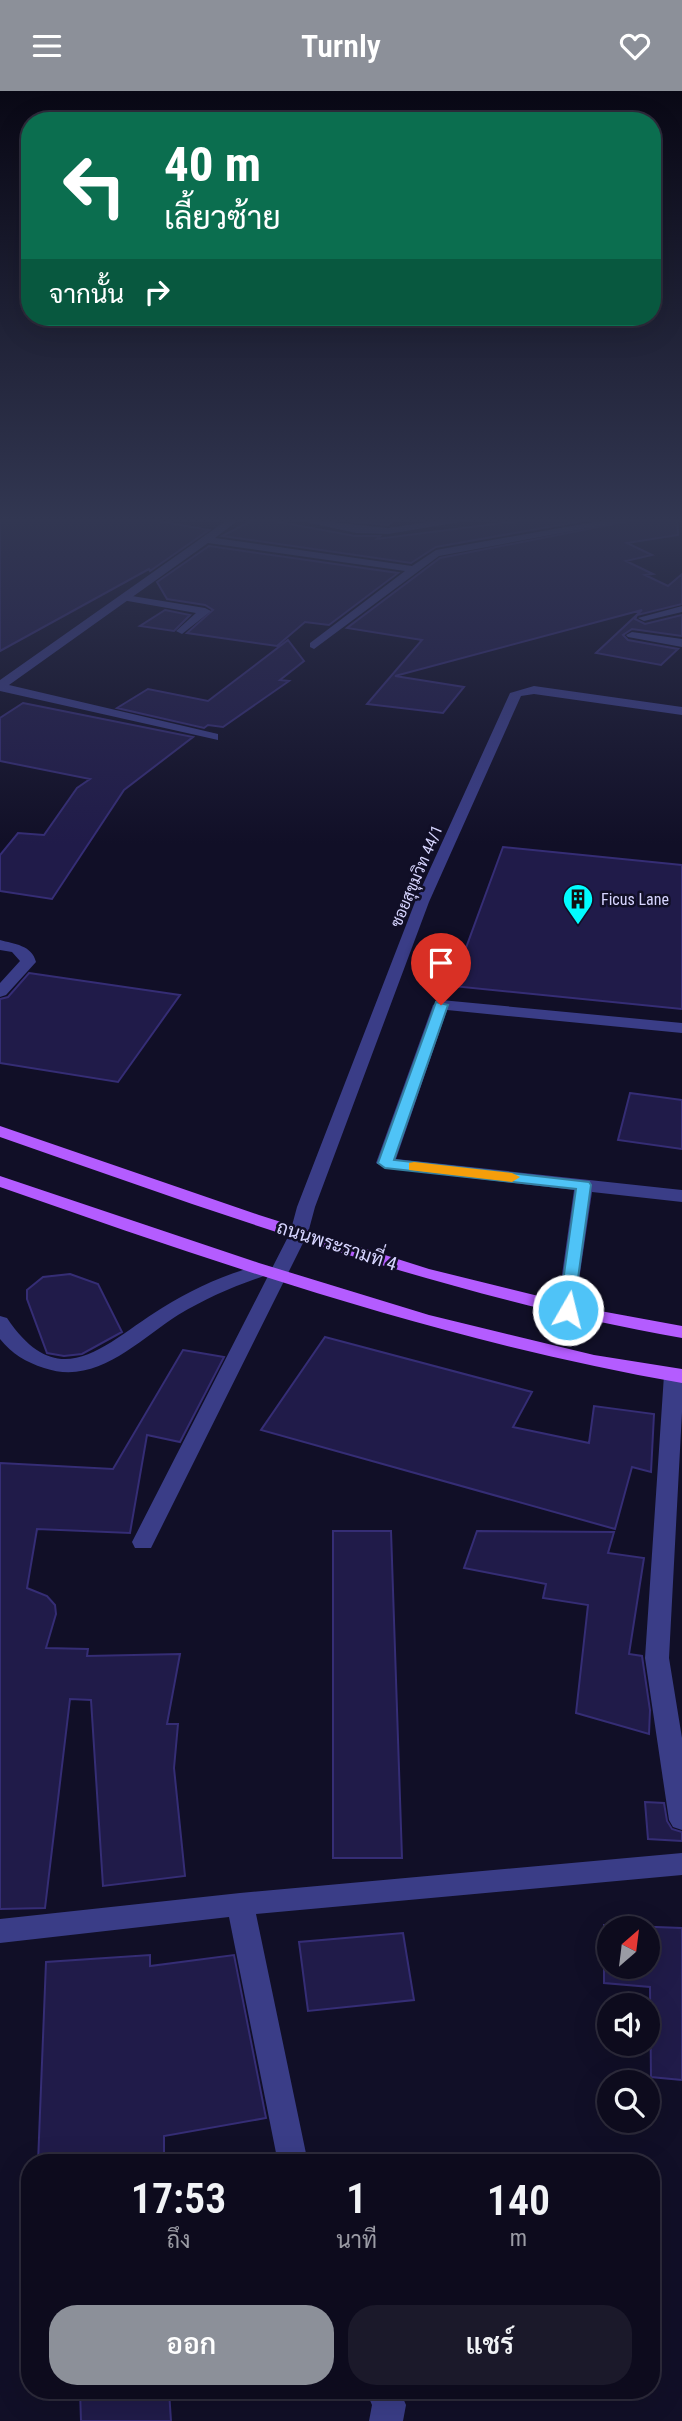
<!DOCTYPE html>
<html lang="th">
<meta charset="utf-8">
<style>
body{margin:0;font-family:"Roboto Condensed",Sarabun,sans-serif;background:#1b192a;color:#f1f3f6;height:100vh;display:flex;flex-direction:column;font-size:26px;white-space:nowrap}
*{box-sizing:border-box;margin:0}
p{font-size:23px;color:#9a9ba4}
.icon{flex:none;width:38px;height:38px;fill:none;stroke:currentColor;stroke-width:2;stroke-linecap:round;stroke-linejoin:round}
.map{position:relative;flex:1;overflow:hidden}
.side{position:absolute;left:21px;top:2063px;width:639px;height:245px;display:flex;flex-direction:column;background:#0d0b1d;border-radius:28px;box-shadow:0 7px 28px #0002,0 0 0 2px #2d2b3b}
.side>*{flex:none}
.top-card{position:absolute;left:21px;top:21px;width:640px;height:214px;border-radius:28px;box-shadow:0 7px 28px #0002,0 0 0 2px #2d2b3b;background:#0b6e4f;color:#fff;overflow:hidden}
.needle{width:46px;rotate:28deg}
.fabs{position:absolute;left:597px;top:1825px;display:grid;gap:14px}
.fabs a{display:grid;place-items:center;width:63px;height:63px;border-radius:50%;background:#0d0b1d;box-shadow:0 7px 28px #0002,0 0 0 2px #2d2b3b;font-size:35px}
.pin{position:absolute;display:grid;place-items:center;width:60px;height:60px;color:#fff;margin:-72px -30px;border-radius:50% 50% 50% 0;rotate:-45deg;box-shadow:0 0 7px #0007}
.pin .icon{rotate:45deg}
.me{position:absolute;width:77px;margin:-38px;rotate:8deg;stroke-linejoin:round;filter:drop-shadow(0 0 5px #0008)}
.turn{display:flex;align-items:center;gap:24px;height:147px;padding:0 28px;font-size:32px}
.turn .icon{width:91px;height:91px;stroke-width:2.5}
.turn b{display:block;font-size:49px;line-height:60px}
.then{display:flex;align-items:center;height:66px;padding:0 28px;background:#0003;gap:14px;font-size:26px}
.eta{display:flex;justify-content:space-evenly;align-items:center;height:119px;text-align:center}
.eta b{font-size:42px;font-weight:600;line-height:49px}
.button{display:flex;gap:14px;margin-top:auto;padding:14px 28px}
.button a{flex:1;height:80px;border-radius:28px;background:#8c9099;color:#fff;font-size:28px;font-weight:600;line-height:80px;text-align:center}
.button a+a{background:#1b192a;color:#f1f3f6}
header{display:flex;justify-content:space-between;align-items:center;height:91px;padding:0 28px;background:#8c9099;color:#fff;font-size:32px;font-weight:600}
.map>svg:first-child{display:block}
</style>
<header><svg class="icon" aria-label="menu" viewBox="0 0 24 24"><path d="M4 6h16M4 12h16M4 18h16"/></svg>Turnly<svg class="icon" aria-label="heart" viewBox="0 0 24 24"><path d="M12 20l-8-8c-3-5 5-10 8-4 3-6 11-1 8 4z"/></svg></header>
<div class="map">
<svg width="682" height="2330" viewBox="0 0 682 2330">
<rect width="100%" height="100%" fill="#110f27"/>
<path fill="#201b49" stroke="#352d75" stroke-width="2" fill-rule="evenodd" d="M0,426H136L209,439L150,480L149,478L0,560Z
M356,426H399L388,434L352,431Z
M550,426H605L436,456L411,472L222,445L257,427L355,445H380L377,448Z
M649,426H677L678,444L627,452L652,464L626,470L653,483L645,484L668,495L682,483V513L637,524L635,528L645,533L682,524V545L632,538L623,544L628,549L678,558L661,574L596,562L642,519L395,585L464,596L443,622L367,613L422,549L347,537L440,467Z
M209,455L398,482L329,534L305,531L277,555L187,542L213,519L205,514L167,508L157,491Z
M165,519L190,524L174,540L140,535Z
M288,549L304,570L280,589L289,590L223,636L208,634L204,637L117,617L148,598L208,610Z
M23,612L193,646L124,699L52,808L0,800V764L18,742L44,744L77,697L90,688L0,670V627Z
M503,756L682,774V918L452,895Z
M29,882L180,904L118,991L0,972V908L8,906Z
M630,1002L682,1009V1058L618,1049Z
M70,1183L98,1193L122,1241L82,1263L64,1265L47,1262L27,1208V1199L43,1186Z
M325,1246L532,1301L513,1336L589,1352L594,1315L654,1323L651,1381L632,1376L615,1438L261,1339Z
M183,1259L224,1266L180,1351L147,1344L130,1442L37,1438L27,1497L47,1505L55,1514L56,1523L46,1557L88,1558L87,1565L180,1563L167,1633H178L174,1677L185,1785L103,1795L91,1609L70,1608L45,1817L0,1818V1372L113,1378Z
M333,1440H391L402,1767H333Z
M477,1440L614,1441L608,1462L644,1467L629,1563L642,1565L650,1619L649,1643L576,1622L588,1514L543,1507L546,1493L464,1477Z
M645,1711L664,1712L667,1730L672,1738L682,1741V1750L648,1748Z
M604,1834L682,1837V1989L651,1986L650,1896L604,1892ZM609,1838H648V1876H609Z
M403,1842L414,1909L308,1920L299,1851Z
M150,1864V1875L234,1864L266,2027L164,2045V2072H38L46,1871Z
M80,2300H169L171,2330H81Z"/>
<g fill="none" stroke-linecap="round" stroke-linejoin="round">
<path fill="#3a3d87" fill-rule="evenodd" d="M283,426L388,437L461,426H490L388,443L356,442Z
M126,504L205,517L211,520L182,543L176,540L196,522L122,509V505Z
M0,849C14,853 32,854 36,871L6,904L0,906V892L20,870L12,861L0,859Z
M260,1174L270,1180L267,1184C236,1194 206,1207 178,1224C137,1250 97,1295 44,1277C26,1271 12,1263 0,1248V1225L7,1227C60,1306 104,1253 162,1217C192,1198 226,1183 260,1174Z"/>
<path fill="#3a3d87" fill-rule="evenodd" d="M622,426H647L439,465L314,558L310,556V552L405,480L208,452L9,594L218,643V649L0,600V589L227,429L236,431L215,447L412,475L436,459Z
M682,515V521L644,530L638,527Z
M632,541L682,548V556L628,546L626,544Z
M534,595L682,616V624L534,603L521,605L429,811L315,1116L308,1142L154,1451L151,1457H135L132,1451L290,1142L297,1116L415,811L510,602Z
M441,909L682,932V942L447,919L396,1068L682,1099V1111L592,1101L574,1223H560L557,1219L574,1099L385,1077L376,1072L433,914Z
M674,1277L682,1280V1321L669,1567L682,1647V1739L673,1736L669,1729L645,1567L664,1284Z
M682,1762V1784L256,1823L308,2072H278L229,1826L0,1852V1828L240,1802Z
M366,2300H400L406,2314L403,2330H369L372,2314Z"/>
<path fill="#b45cff" fill-rule="evenodd" d="M0,1035L259,1124L429,1178L595,1219L682,1235V1247C445,1205 226,1125 0,1046Z
M0,1085L259,1172L429,1224L594,1264L682,1278V1292C447,1251 225,1175 0,1096Z"/>
</g>
<linearGradient id="sky" x2="0" y2="1"><stop stop-color="#090815"/><stop offset="0.57" stop-color="#323752"/><stop offset="1" stop-color="#323752" stop-opacity="0"/></linearGradient>
<rect width="682" height="753" fill="url(#sky)"/>
<path fill="#4fc3f7" stroke="#337fa1" stroke-width="2" d="M436,911L448,914L394,1069L589,1091L591,1094L573,1223H562L559,1219L576,1098L385,1077L378,1072Z"/>
<path fill="#f59e0b" d="M414,1071L512,1082L520,1086L512,1091L409,1079V1072Z"/>
<defs>
<g id="building-pin" transform="scale(1.575)"><path d="M0 17L-7.5 6A9.5 9.5 0 1 1 7.5 6Z" fill="#01fcff" stroke="#110f27"/><path d="M-4-6H4V6H1V3H-1V6H-4ZM-2.5-4.3h1.7v1.8h-1.7ZM.8-4.3h1.7v1.8H.8ZM-2.5-1h1.7V.8h-1.7ZM.8-1h1.7V.8H.8Z" fill="#111"/></g>
</defs>
<g fill-rule="evenodd">
<use href="#building-pin" x="578" y="808"/>
</g>
<g text-anchor="middle" stroke-width="5" stroke-linejoin="round" paint-order="stroke">
<g font-size="16" fill="#d7d5ff" stroke="#110f27">
<text transform="translate(416 785) rotate(-67)" y="6">ซอยสุขุมวิท 44/1</text>
</g>
<g font-size="16" fill="#d7d5ff" stroke="#110f27" text-anchor="start">
<text x="601" y="814">Ficus Lane</text>
</g>
<g font-size="19" fill="#d7d5ff" stroke="#110f27">
<text transform="translate(337 1154) rotate(18)" y="7">ถนนพระรามที่ 4</text>
</g>
</g>
</svg>
<div class="fabs">
<a><svg class="needle" viewBox="-14 -14 28 28"><path d="M0-13l5 13h-10z" fill="#e53935"/><path d="M0 13l5-13h-10z" fill="#9a9ba4"/></svg></a>
<a><svg class="icon" aria-label="sound" viewBox="0 0 24 24"><path d="M4 9h4l5-4v14l-5-4H4zM17 9q2 3 0 6"/></svg></a>
<a><svg class="icon" aria-label="search" viewBox="0 0 24 24"><circle cx="10" cy="10" r="6"/><path d="M15 15l6 6"/></svg></a>
</div>
<div class="pin" style="left:441px;top:914px;background:#d93025"><svg class="icon" aria-label="arrive" viewBox="0 0 24 24"><path d="M6 21V4h12l-3 4 3 4H6"/></svg></div>
<svg class="me" style="left:568px;top:1219px" viewBox="-20 -20 40 40"><circle r="17" fill="#4fc3f7" stroke="#fff" stroke-width="3"/><path d="M0-11L8 9 0 5-8 9z" fill="#fff"/></svg>
<div class="top-card">
<div class="turn"><svg class="icon" aria-label="left" viewBox="0 0 24 24"><path d="M17 20v-9H6M10 6l-5 5 5 5"/></svg><div><b>40 m</b>เลี้ยวซ้าย</div></div>
<div class="then">จากนั้น<svg class="icon" aria-label="right" viewBox="0 0 24 24"><path d="M7 20v-9h11M14 6l5 5-5 5"/></svg></div>
</div>
<section class="side">
<div class="eta">
<div><b>17:53</b><p>ถึง</p></div>
<div><b>1</b><p>นาที</p></div>
<div><b>140</b><p>m</p></div>
</div>
<div class="button"><a>ออก</a><a>แชร์</a></div>
</section>
</div>
